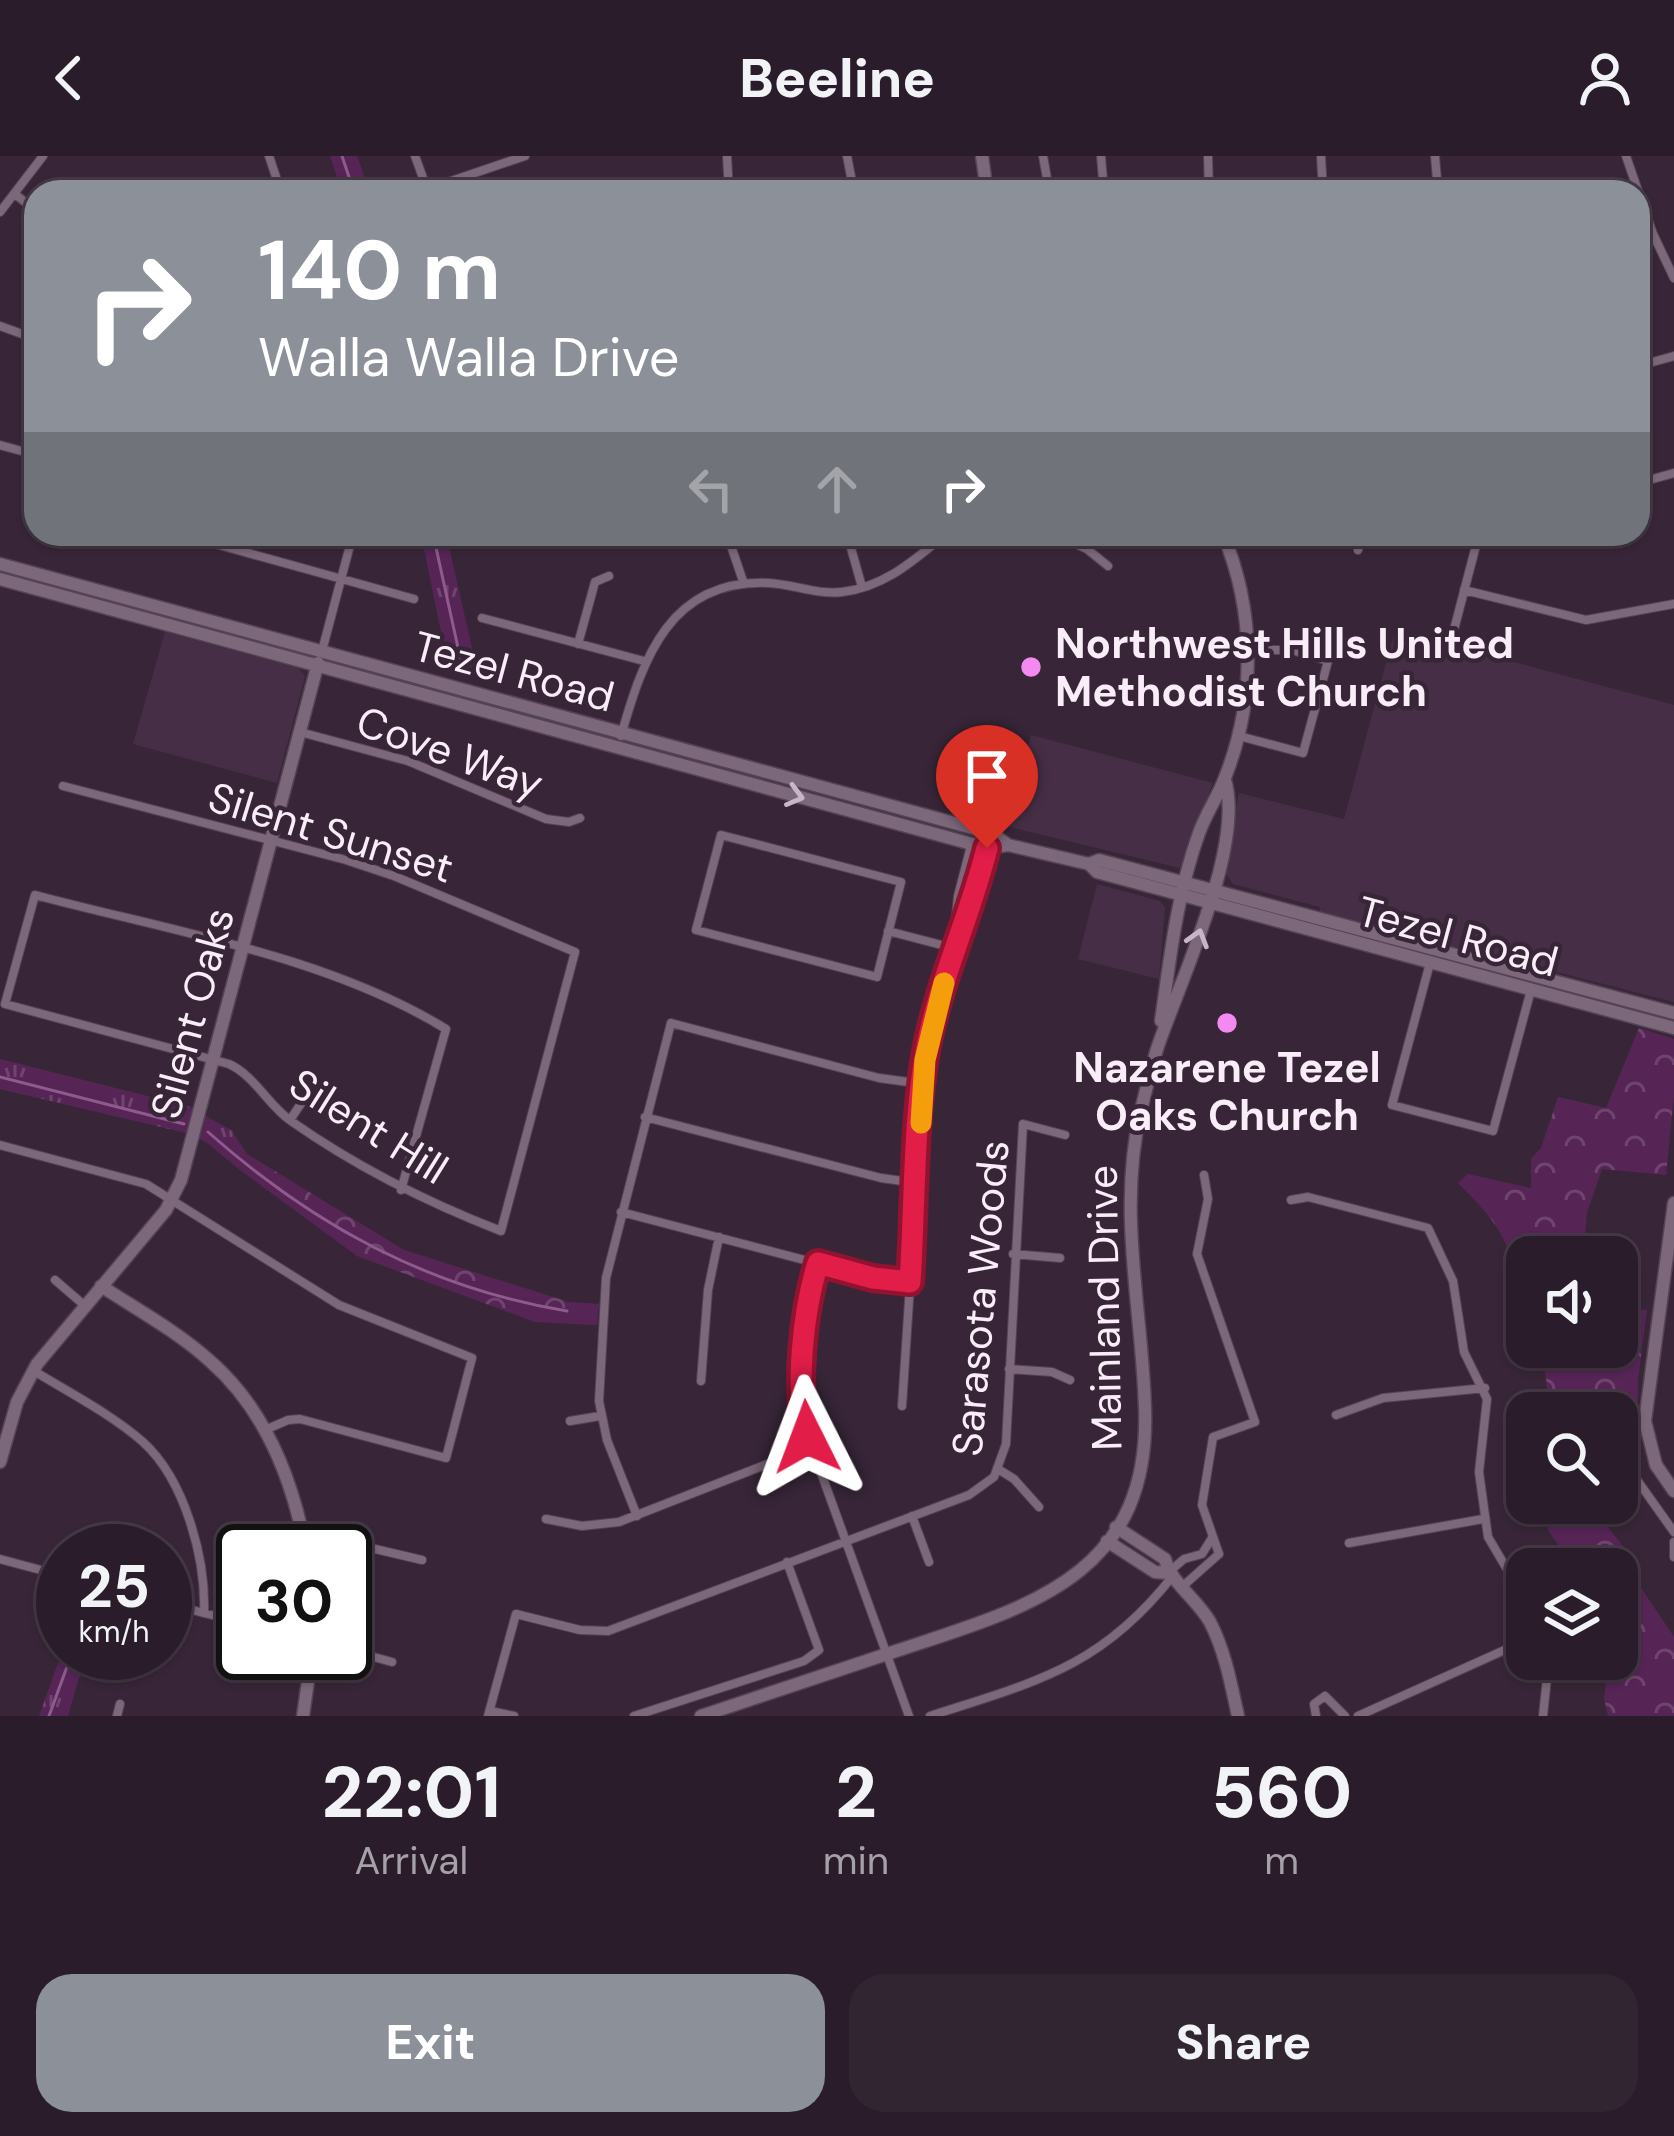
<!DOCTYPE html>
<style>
body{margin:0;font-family:"DM Sans",sans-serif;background:#322532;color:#f1f3f6;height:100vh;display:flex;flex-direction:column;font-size:45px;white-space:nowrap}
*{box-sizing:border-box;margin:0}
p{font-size:39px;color:#a5a1a8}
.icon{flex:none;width:66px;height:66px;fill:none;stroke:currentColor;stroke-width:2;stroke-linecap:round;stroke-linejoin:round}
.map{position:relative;height:1560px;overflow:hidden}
.panel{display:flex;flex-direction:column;background:#2a1c2a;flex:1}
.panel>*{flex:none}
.hud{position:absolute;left:24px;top:24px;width:1626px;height:366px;border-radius:36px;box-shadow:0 3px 9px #0004,0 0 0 3px #463a47;background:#8c9099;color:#fff;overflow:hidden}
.tools{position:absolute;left:1506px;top:1080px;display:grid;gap:24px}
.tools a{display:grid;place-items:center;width:132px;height:132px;border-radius:24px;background:#2a1c2a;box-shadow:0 3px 9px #0004,0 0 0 3px #463a47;font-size:60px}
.speed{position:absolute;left:36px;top:1368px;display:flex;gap:24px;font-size:60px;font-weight:700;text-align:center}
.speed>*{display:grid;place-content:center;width:156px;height:156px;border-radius:50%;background:#2a1c2a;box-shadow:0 3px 9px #0004,0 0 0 3px #463a47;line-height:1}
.speed small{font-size:30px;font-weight:400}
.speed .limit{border:6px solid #111;border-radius:18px;background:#fff;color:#111}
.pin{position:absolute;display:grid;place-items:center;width:102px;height:102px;color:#fff;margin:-123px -51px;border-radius:50% 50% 50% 0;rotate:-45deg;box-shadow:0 0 12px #0007}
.pin .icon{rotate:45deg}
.me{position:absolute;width:132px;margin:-66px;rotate:357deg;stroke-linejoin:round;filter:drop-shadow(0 0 9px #0008)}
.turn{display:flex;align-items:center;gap:42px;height:252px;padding:0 36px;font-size:54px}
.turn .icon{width:156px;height:156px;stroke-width:2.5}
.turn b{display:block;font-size:84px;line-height:102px}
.lanes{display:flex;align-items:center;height:114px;padding:0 36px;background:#0003;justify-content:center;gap:60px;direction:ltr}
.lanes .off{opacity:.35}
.eta{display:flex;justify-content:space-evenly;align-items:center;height:204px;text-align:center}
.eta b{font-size:72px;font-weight:800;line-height:84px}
.action{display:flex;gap:24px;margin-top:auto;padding:24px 36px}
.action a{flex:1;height:138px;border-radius:36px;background:#8c9099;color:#fff;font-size:48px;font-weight:800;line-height:138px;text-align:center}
.action a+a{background:#322532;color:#f1f3f6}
header{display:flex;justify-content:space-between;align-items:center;height:156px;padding:0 36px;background:#2a1c2a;font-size:54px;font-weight:800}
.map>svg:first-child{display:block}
</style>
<header><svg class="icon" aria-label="back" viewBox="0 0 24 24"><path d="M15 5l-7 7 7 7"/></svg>Beeline<svg class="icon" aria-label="person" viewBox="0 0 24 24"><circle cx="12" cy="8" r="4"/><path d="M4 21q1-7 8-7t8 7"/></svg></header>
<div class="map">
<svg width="1674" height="1560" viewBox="0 0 1674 1560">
<defs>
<pattern id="grass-tufts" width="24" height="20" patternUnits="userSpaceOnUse" patternTransform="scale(3)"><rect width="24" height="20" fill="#562556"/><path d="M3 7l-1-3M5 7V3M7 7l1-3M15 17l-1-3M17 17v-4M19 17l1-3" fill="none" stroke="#6f456f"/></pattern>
<pattern id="forest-crowns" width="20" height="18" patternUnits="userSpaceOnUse" patternTransform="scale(3)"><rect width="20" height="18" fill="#562556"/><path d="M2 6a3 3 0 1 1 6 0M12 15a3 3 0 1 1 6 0" fill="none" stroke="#6f456f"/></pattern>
</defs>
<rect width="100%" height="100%" fill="#382638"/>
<path fill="#462f46" d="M1395,474L1674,549V846L1320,756V751L1233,728L1224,715L1239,637L1344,663Z
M165,476L298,512L305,520L277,627L133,588Z
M1031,579L1213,627L1180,712L1006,670Z
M1097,728L1160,745L1165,752L1159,823L1078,803Z"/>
<path fill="url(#grass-tufts)" d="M330,0H357L370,36H342Z
M421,378H446L478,518L449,515Z
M0,903L191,951L232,975L247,998L240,1014L206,986L186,977L0,933Z
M63,1493V1497H86L68,1560H39Z"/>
<path fill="url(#forest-crowns)" d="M1639,872L1674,883V939L1666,1019L1602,1013L1587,1057L1583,1101H1527V1182C1510,1160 1518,1133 1512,1107C1504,1072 1482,1051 1458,1027L1468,1018L1531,1032V1003L1541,992L1558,941L1606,952Z
M247,998L404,1094L569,1146L599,1148L597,1169L535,1166L357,1100L240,1014Z
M1617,1152L1647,1154L1638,1224V1290L1621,1295L1617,1303V1257H1545C1548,1233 1549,1212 1533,1191H1617Z
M1546,1347H1594L1592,1351L1626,1394L1625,1408L1674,1481V1560H1608L1604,1543L1609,1503H1617V1413H1575L1548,1374Z"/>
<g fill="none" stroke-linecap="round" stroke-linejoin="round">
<path stroke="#8f5a8e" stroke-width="3" d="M342,0L354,36
M433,378L464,519
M0,921L184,968
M208,976C313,1069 428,1132 567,1155
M49,1560L72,1497"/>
<g stroke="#534453" stroke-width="10">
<path id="street" d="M269,0L281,36
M415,0L427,33
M727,0L729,36
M847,0L854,36
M1043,0L1048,28L1045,36
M1101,0L1104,36
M1208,0L1209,36
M1321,0L1323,36
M1435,0L1438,36
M1626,0L1653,78L1674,122
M419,36L525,0
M15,38L36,55
M0,56L43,0
M1638,83L1653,78
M0,170L36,183
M1638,210L1674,200
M0,289L36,299
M1638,327L1674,317
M195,378L194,382L414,443
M727,378L744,428
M847,378L862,431
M1054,378L1087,393L1108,410
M1358,394L1363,378
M1464,434L1586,464L1674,448
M482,462L644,505
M578,488L595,426L609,420
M1450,489L1479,378
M322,495L353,378
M300,576L408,605L546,663L569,666L580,662
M621,580C643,502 670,423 768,427C793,428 816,439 842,436C885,431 914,404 946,378
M1239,580L1303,597L1328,505L1292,494H1248
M63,630L346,704L394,720L575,796L501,1075C426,1046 358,1012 291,965C268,949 255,920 229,908L5,848L35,739C170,775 327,800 446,873L401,1034
M721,679L901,726L877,821L696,774Z
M888,775L953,792
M958,780L973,744L991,677
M1430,807L1392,949L1493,975L1531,834
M645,961L881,1022L917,1027
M290,964L304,943
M0,989L146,1028L339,1149L472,1202L446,1302L300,1263L288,1264L265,1274
M1291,1044L1308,1041L1428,1072L1453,1125L1464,1196L1487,1243L1479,1316L1488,1381L1527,1447
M621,1056L873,1122L910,1126
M1013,1098L1060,1102
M818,1107L807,1145L802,1264L909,1560
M55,1124L84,1149
M1009,1213L1052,1216L1070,1224
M34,1215C70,1237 111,1258 143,1286C185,1324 206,1403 204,1457
M701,1225L708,1134L719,1081
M902,1250L925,904L953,792L958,740L972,686
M1336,1259L1383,1242L1485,1232
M570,1265L600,1260
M998,1313L1014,1323L1039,1351
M1632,1317L1674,1376
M637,1360L607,1284L599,1245L606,1122L671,867L879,922L923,928
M912,1360L929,1406
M546,1363L582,1370L619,1366L811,1291
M303,1376L422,1404
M1674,1386V1401
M1349,1387L1483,1363
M0,1403L63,1420
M1170,1415L1184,1403L1202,1398L1212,1382
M1183,1430L1219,1398L1202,1349L1213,1281L1255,1266L1197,1098L1208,1043L1204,1019
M165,1447L243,1467
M345,1493L392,1506
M490,1555L514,1560
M117,1560L120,1548
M488,1560L516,1458L580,1474L608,1475L969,1339L994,1321L1006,1288L1023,968L1065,979
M634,1560L804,1505L819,1494L787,1406
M930,1560C1035,1526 1100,1512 1172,1421
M1316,1560L1314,1548L1325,1540L1345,1560
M1358,1560L1527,1484
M1543,1560L1549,1503"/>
</g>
<g stroke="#534453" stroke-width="15">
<path id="secondary" d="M982,0L987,36
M0,408L991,677L1008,689
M0,423L972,688L987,692L1008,689L1089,708L1099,704L1674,857
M1089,708L1097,716L1674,872
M1161,865C1170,802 1177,738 1199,677C1206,657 1219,639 1226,619C1256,541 1255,455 1223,378
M1674,1047L1645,1265L1656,1309L1674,1335
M101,1130C138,1154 178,1176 210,1205C265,1253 293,1325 306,1395
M0,1306L17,1246L37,1208L166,1054L181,1024L318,507
M1116,1371L1165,1403C1171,1427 1197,1443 1210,1466C1225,1495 1231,1528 1238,1560
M1107,1385L1155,1416L1169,1417
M303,1560L312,1497
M701,1560C767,1538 833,1516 899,1494C1029,1451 1151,1420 1145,1252C1142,1152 1117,1054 1141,954C1146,934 1151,913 1157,893C1179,827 1245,690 1225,624"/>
</g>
<use href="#street" stroke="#7c677b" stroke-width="8"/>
<use href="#secondary" stroke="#7c677b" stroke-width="12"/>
</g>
<defs><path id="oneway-chevron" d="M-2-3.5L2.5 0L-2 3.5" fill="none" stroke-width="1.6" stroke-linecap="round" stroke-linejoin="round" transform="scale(3)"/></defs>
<g stroke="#c7b7c6">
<use href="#oneway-chevron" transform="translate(795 640) rotate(15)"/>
<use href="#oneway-chevron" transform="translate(1198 782) rotate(-73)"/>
</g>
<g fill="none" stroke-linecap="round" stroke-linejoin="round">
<g stroke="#92132f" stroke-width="30">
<path id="route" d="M807,1281C795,1231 803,1155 818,1107L873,1122L910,1126C915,1053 913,967 926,895C939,825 970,761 987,692"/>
</g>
<use href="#route" stroke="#e11d48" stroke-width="21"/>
<path stroke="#f59e0b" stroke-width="21" d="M921,967L925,904L944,827"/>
</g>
<g fill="#f28af2" stroke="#382638" stroke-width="4.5">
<circle cx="1031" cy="511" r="12"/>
<circle cx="1227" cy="867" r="12"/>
</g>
<g text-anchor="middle" stroke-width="9" stroke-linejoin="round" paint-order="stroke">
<g font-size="42" font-weight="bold" fill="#f9edf8" stroke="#382638" text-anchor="start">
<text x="1055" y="502">Northwest Hills United<tspan x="1055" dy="48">Methodist Church</tspan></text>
<text x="1227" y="926" text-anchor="middle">Nazarene Tezel<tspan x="1227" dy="48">Oaks Church</tspan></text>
</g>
<g font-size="42" fill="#f9edf8" stroke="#382638">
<text transform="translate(514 515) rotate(15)" y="15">Tezel Road</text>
<text transform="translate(450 596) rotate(20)" y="15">Cove Way</text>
<text transform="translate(331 676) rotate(17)" y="15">Silent Sunset</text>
<text transform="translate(1458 780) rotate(15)" y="15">Tezel Road</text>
<text transform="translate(192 857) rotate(-75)" y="15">Silent Oaks</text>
<text transform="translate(369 970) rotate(32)" y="15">Silent Hill</text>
<text transform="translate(980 1142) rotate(-85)" y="15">Sarasota Woods</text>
<text transform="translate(1104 1152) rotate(-91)" y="15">Mainland Drive</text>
</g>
</g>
</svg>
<div class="tools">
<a><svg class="icon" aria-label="sound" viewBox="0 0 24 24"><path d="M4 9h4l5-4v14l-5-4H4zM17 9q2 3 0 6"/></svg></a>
<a><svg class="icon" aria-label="search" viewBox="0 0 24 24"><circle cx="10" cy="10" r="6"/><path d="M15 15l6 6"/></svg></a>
<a><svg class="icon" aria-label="layers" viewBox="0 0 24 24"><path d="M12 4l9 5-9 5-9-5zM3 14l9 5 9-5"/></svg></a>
</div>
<div class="speed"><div>25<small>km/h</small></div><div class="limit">30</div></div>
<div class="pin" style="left:987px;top:692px;background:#d93025"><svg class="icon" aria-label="arrive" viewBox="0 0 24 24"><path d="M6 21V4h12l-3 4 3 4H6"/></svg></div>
<svg class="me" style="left:807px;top:1281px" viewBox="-20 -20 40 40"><path d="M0-17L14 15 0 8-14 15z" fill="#e11d48" stroke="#fff" stroke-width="4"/></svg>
<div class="hud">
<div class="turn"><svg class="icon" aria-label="right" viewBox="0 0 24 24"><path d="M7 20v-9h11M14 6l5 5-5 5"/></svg><div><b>140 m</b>Walla Walla Drive</div></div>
<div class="lanes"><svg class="icon off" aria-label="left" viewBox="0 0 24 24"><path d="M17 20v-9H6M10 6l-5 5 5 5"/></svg><svg class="icon off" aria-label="ahead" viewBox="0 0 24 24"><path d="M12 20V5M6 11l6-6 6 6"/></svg><svg class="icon" aria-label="right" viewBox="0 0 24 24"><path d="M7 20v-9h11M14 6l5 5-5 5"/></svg></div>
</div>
</div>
<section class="panel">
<div class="eta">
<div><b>22:01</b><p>Arrival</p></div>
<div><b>2</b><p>min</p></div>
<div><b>560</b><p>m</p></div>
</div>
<div class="action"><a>Exit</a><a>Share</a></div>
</section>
